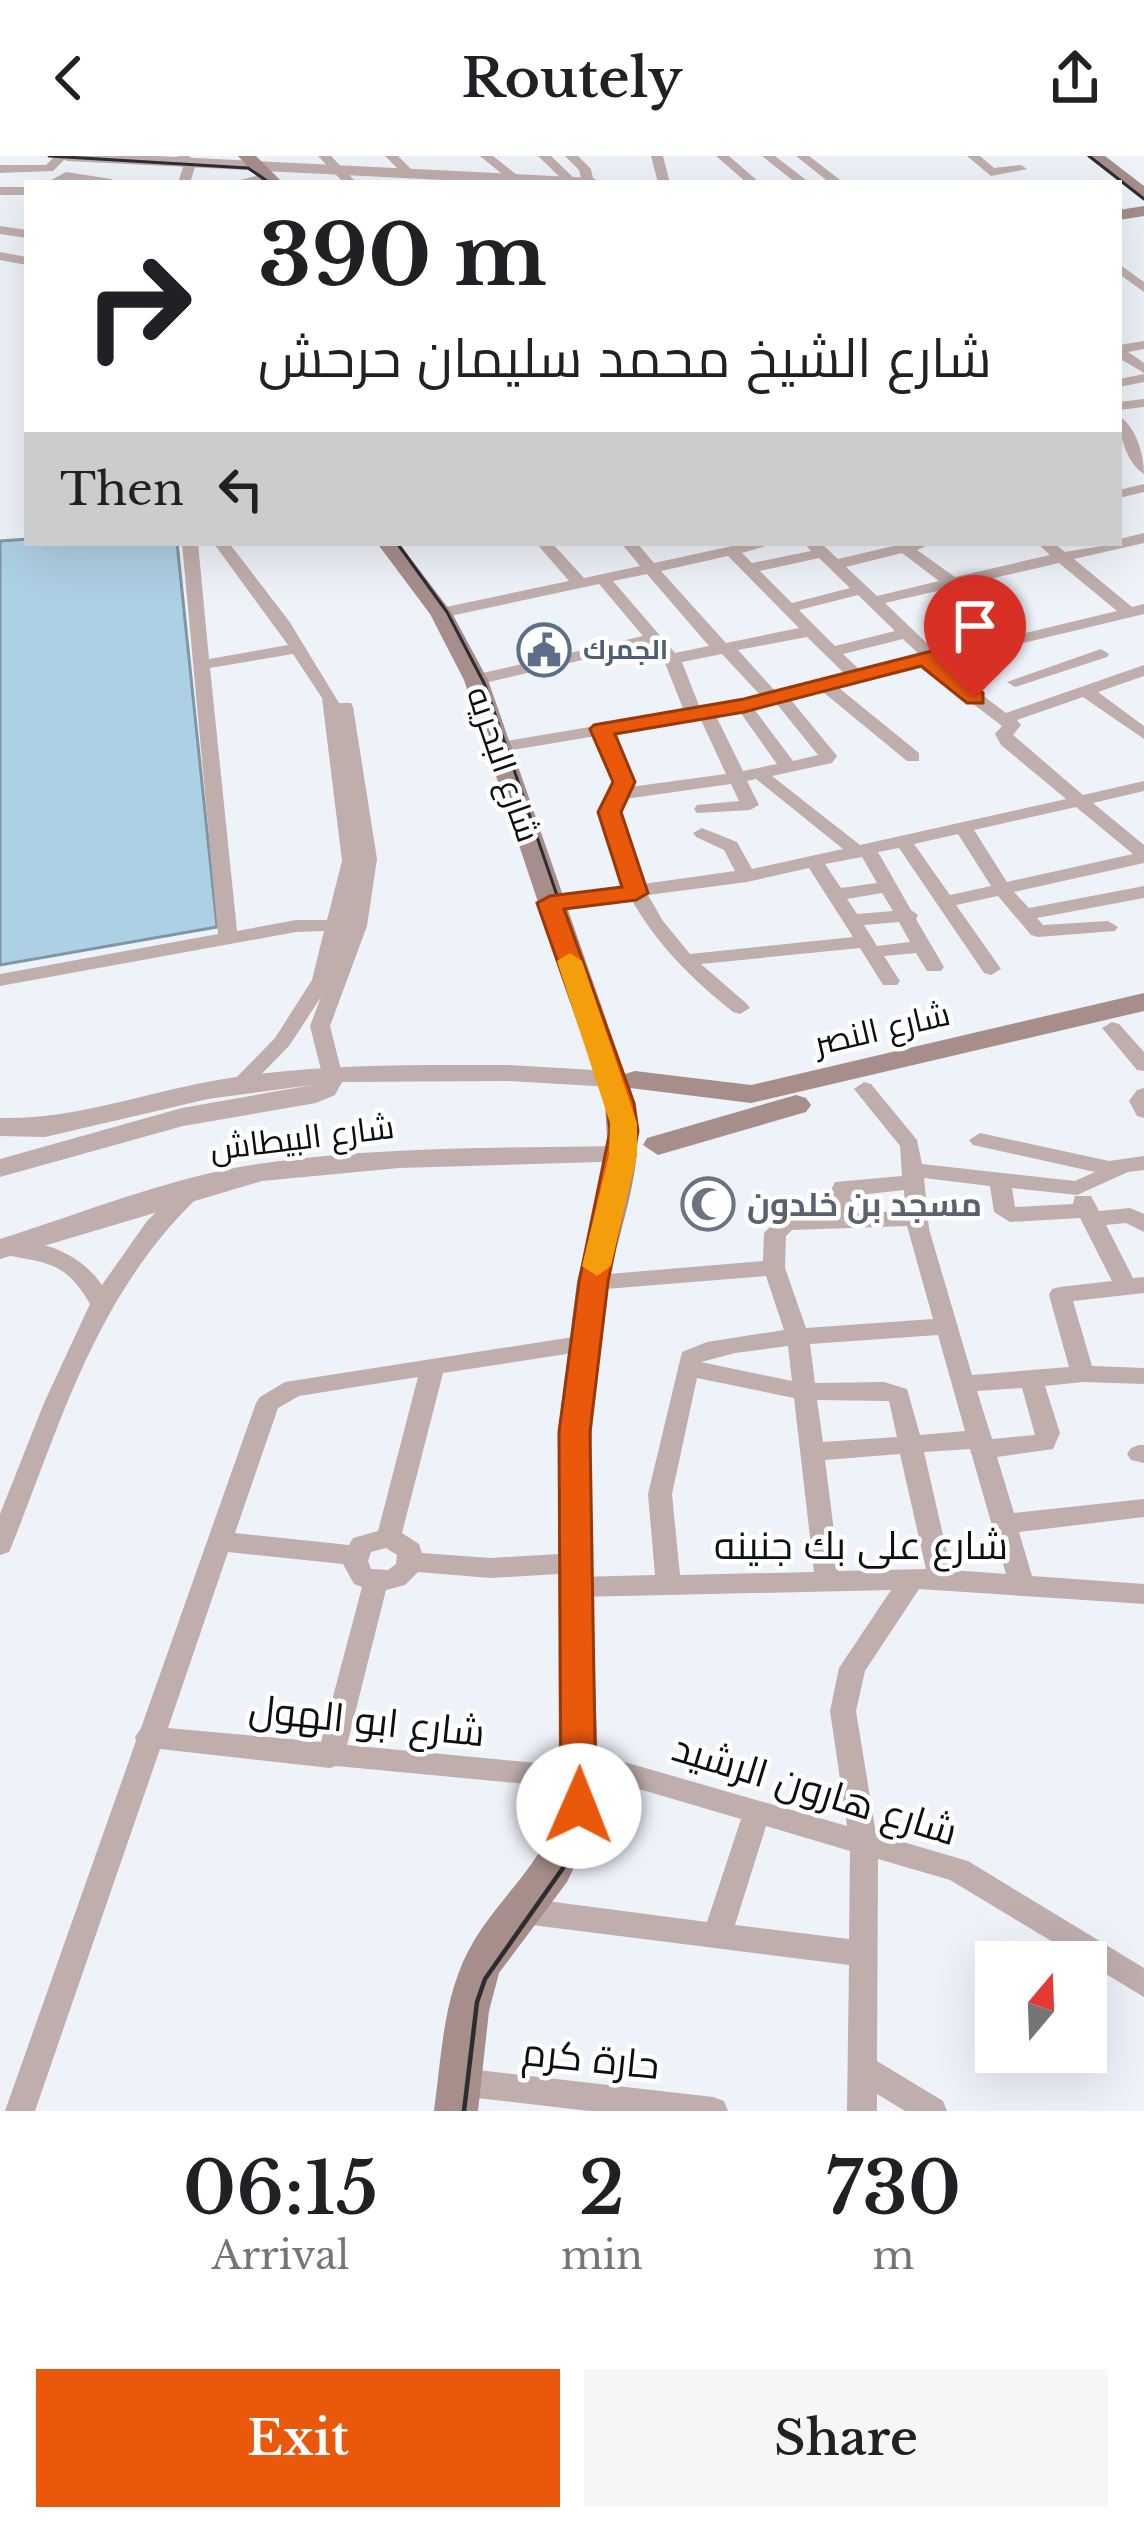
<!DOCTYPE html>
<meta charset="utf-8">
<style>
body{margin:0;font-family:"Libre Baskerville",Cairo,serif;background:#f6f6f6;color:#202124;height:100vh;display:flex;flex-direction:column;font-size:45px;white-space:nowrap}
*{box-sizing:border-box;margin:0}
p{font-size:39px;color:#757577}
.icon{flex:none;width:66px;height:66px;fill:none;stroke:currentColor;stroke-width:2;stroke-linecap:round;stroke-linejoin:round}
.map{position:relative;height:1955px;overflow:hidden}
.drawer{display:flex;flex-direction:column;background:#fff;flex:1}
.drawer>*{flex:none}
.hud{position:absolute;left:24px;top:24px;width:1098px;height:366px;border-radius:0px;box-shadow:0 12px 48px #0002;background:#fff;color:#202124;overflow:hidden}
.needle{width:78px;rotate:19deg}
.fabs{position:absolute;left:975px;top:1785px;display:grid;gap:24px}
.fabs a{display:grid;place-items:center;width:132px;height:132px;border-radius:0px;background:#fff;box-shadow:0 12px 48px #0002;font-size:60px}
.pin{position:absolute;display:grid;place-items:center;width:102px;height:102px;color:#fff;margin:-123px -51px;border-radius:50% 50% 50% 0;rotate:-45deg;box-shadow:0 0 12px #0007}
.pin .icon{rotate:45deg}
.me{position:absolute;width:132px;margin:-66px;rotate:1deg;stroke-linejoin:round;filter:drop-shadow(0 0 9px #0008)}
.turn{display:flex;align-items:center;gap:42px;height:252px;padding:0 36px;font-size:54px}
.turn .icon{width:156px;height:156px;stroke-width:2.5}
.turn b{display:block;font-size:84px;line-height:102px}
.then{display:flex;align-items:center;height:114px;padding:0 36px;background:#0003;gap:24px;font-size:45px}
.eta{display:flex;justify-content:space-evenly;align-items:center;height:204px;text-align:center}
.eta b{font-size:72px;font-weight:600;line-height:84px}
.button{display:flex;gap:24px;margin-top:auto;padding:24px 36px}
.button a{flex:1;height:138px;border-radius:0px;background:#ea580c;color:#fff;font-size:48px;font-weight:600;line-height:138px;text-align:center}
.button a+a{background:#f6f6f6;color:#202124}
header{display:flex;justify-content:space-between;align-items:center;height:156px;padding:0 36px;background:#fff;font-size:54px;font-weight:600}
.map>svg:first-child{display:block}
</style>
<header><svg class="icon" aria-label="back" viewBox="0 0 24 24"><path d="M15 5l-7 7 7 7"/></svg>Routely<svg class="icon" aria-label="share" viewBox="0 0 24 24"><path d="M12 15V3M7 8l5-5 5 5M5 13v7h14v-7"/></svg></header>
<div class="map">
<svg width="1144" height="1955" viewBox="0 0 1144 1955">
<rect width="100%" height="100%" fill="#eef2f9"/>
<path fill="#aed0e4" stroke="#7e96a5" stroke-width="3" d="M27,383V387H177L217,771L0,809V385Z"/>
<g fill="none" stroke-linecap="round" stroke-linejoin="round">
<path fill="#c0aeac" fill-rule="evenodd" d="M55,0H68L53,15L0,17V9H46Z
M177,0H189L196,8L190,27H178L184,8Z
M318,0H331L357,27H344Z
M385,0H398L417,19L407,22Z
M480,0H493L523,24L513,27Z
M538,0H551L578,26L566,27Z
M565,0H578L591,13L594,27H582L579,14Z
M651,0H663L670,27H658Z
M716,0H729L760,27H747Z
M762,0H775L810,27H796Z
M796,0H809L844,27H830Z
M967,0H980L994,12L1021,9L1027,13L991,20Z
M66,16L111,23L117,27L68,24L46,27Z
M268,17L272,18V24L228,27Z
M0,31H27V39H0Z
M0,70L27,74V82L0,78Z
M0,96L27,101V109L0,104Z
M1119,108L1144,126V136L1119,118Z
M1144,185V193L1128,196L1144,207V217L1119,202V189Z
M1144,218V226L1119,231V223Z
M1144,243V251L1119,254V246Z
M1119,260C1136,271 1144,298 1144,318C1127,307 1119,280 1119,260Z
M1144,328V336L1119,342V334Z
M1144,377V387L1074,403L1132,451L1144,448V458L940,507L1006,557L1144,509V520L1098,536L1144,570V583L1083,541L1017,564L1021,569L1013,579L1083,639L1144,625V635L1093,647L1144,689V707L1014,736L1029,752L1144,730V742L1037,762L1043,769L1108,765L1118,771L1115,775L1038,781L1031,779L998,740L956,749L1001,813L991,819L984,817L899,692L878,696L911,754L918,759L916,763L944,811L941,815H927L916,797L884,800L900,825L897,829H883L860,792L701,808L747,848L750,852L740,858L733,856C692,823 656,788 630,741L550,753L541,747L550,741L625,731L600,656L615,626L596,580L500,596L491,591L500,586L684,555L665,507L650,488L476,529L470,528V520L643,480L599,428L441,462L433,457L441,452L569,425L536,387H552L584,422L640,410L621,387H637L654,407L746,387H776L742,397L752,407L811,395L804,387H821L838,403L906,387H933L917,394L955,421L1050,399L1037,387H1054L1065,396L1119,387V383ZM902,397L939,425L877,440L846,411ZM728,400L799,472L726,487L661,415ZM819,402L850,432L792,447L760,415ZM1059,407L1117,455L938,498L885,447ZM647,418L709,490L675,497L613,425ZM858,439L895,475L835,490L799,454ZM807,481L847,520L777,537L738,494ZM903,483L923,502L862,516L843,498ZM722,498L762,541L700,552L682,506ZM925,511L1002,570L995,578L1001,589L1066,643L860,689L772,620L832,607L837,600L791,544L823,536L907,605H919V597L839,532ZM776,547L818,599L793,605L754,553ZM740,556L777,608L743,615L716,560ZM700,562L726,618L630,631L633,626L612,577ZM756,623L843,693L752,713L737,686L702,672L693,677L696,681L724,694L735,715L643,728L618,656L625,643L731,628L739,645L697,649L694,653L697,657L750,654L759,649L747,625ZM1076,651L1133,698L1007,726L974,674ZM958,678L991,730L950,739L914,688ZM862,701L877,727L841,732L825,708ZM809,712L853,781L690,798L663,765L648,739L747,726ZM882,737L893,755L857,758L847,743ZM899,766L910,786L877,790L864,769Z
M182,387H198L209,503L288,489L215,389L229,387L289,465L339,547H351L353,551L377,703L367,770L330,870L342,918L339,923H325L322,918L310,870L321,841L289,890L247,933H233L230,928L275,882L312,824L324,775L296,776L0,830V818L218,778ZM293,498L322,542L342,705L327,764H296L237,775L210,512Z
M1101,493L1109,498L1107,501L1015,531L1007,526Z
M1112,866L1119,868L1144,896V915L1137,914L1102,872Z
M864,926L871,928L917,984L922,1008L1075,1025L1095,1016L973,989L969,984L980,977L1109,1005L1144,1000V1014L1128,1016L1077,1039L1012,1032L1015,1051L1073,1048L1075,1040H1091L1099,1055L1130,1052L1144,1058V1076L1126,1067L1106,1069L1133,1122L1144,1121V1137L1073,1145L1092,1210L1144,1212V1228L1083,1226L1045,1230L1060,1277L1053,1293L997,1301L1014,1357L1144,1343V1361L1019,1376L1032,1420L1144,1428V1448L919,1433L865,1515L856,1555L876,1678L968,1705L1144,1812V1841L950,1724L878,1703L877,1905L943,1945L947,1955H905L877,1938V1955H847L849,1809L524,1768L514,1764L510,1755L514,1746L524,1742L707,1766L741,1663L591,1619L589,1630L579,1633L336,1610L330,1612L160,1593L35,1955H5L136,1585L135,1581L141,1572L256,1247L260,1241L285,1226L586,1179L594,1181L597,1187L594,1193L586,1195L443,1217L402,1377L419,1388L422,1397L490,1402L576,1397L585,1400L589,1407L585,1414L576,1417L490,1422L418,1416L405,1429L386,1434L347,1589L568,1610L566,1604L569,1596L579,1593L847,1670L830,1555L839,1512L891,1434L577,1441L568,1438L564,1431L568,1424L577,1421L655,1419L648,1338L682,1196L707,1186L784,1174L766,1120L593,1134L585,1132L582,1126L585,1120L763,1105L764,1077L779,1062L834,1058L828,1040L835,1026L902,1020L900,990L854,933ZM924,1022L990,1030L994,1056L1010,1066L1080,1062L1112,1125L1060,1131L1052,1133L1049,1139L1069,1211L972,1219L929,1073ZM904,1034L905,1055L856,1057L850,1040ZM907,1070L933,1163L806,1172L785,1112L786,1080L792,1074ZM938,1179L965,1275L920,1279L907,1233L884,1226L815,1227L810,1188ZM788,1190L792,1225L701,1206L735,1197ZM418,1221L378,1375L353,1382L349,1389L235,1377L278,1252L299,1240ZM697,1222L794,1242L814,1416L680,1419L672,1338ZM1022,1232L1035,1279L992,1283L977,1235ZM817,1244L889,1245L897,1281L823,1286ZM970,1293L1006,1418L951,1414L924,1296ZM900,1298L926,1413L839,1415L825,1304ZM386,1392L397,1399L396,1408L388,1414L371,1413L368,1405L371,1396ZM228,1396L343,1408L354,1428L362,1431L321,1586L168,1572ZM766,1670L850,1695L849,1783L735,1769Z
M1144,932V962L1137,960L1129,945L1137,934Z
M190,1029L201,1036L198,1041C96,1140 63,1261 12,1389L9,1396L0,1399V1358L44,1247L90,1148C65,1104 45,1107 0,1098V1086C40,1082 79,1096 102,1129L147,1065L182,1031Z
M1139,1289H1144V1307L1131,1304L1127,1298L1131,1292Z
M460,1912L713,1941L724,1945L728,1955H589L460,1940L449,1936L445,1926L449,1916Z"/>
<path fill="#c0aeac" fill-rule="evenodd" d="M59,0H156L593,22L601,27H503L67,5Z
M509,909L611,915L624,923L611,931L509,925L342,926L335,939L316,947L183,970L0,1021V1003L182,952L312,929L208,943L45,981L0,980V962C71,964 137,939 207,926C307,907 408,909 509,909Z
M623,990L633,993L637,999L633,1005L399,1012L262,1025L0,1103V1083C86,1056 175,1019 265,1007C383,990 504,992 623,990Z"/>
<path fill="#a78e8a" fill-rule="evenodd" d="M238,0H256L283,27H264Z
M1087,0H1105L1144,30V44Z
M1144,50V60L1119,64V54Z
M377,387H399L452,457L488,524L625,918L635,915L751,929L1144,837V855L751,947L630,932C651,993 623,1059 610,1120C576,1285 596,1481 599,1650L592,1674L567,1726L499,1817L489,1855L478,1955H434C442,1897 443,1835 475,1783C504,1736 545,1706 559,1650L558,1276L577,1126L608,999L605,947L464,524L430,458Z
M796,939L806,942L811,949L806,956L658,999L643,989L647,982Z"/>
<path stroke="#2c2d30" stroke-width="3" d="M49,0L248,12L270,27
M1089,0L1144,43
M397,387L447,456L485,529L627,944L633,998L598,1126L580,1284
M597,1078L615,968L610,942"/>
<path stroke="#2c2d30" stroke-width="4.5" d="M464,1955L477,1846L485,1823L577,1692L585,1654L580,1281"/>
</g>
<path fill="#ea580c" stroke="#983908" stroke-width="3" d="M932,495L983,537V547H967L921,510L744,556L615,578L635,626L621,656L648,737L636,744L564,753L634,947L638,975L608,1126L590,1276L596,1650L591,1661L579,1665L566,1661L561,1650L559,1276L579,1126L610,975L607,947L537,747L550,740L622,731L598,656L613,626L590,573L594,569L744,543Z"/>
<path fill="#f59e0b" d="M570,797L582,805L637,967V999L611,1110L597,1120L582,1110L609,999L610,967L557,805Z"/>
<defs>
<g id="civic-ring" transform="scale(2.7)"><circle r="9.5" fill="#fff" stroke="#5c6f8a" stroke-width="1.5"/><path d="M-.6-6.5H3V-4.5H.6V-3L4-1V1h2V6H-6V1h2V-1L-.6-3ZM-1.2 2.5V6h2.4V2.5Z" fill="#5c6f8a"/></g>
<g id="mosque-ring" transform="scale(2.7)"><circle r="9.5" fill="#fff" stroke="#6b7280" stroke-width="1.5"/><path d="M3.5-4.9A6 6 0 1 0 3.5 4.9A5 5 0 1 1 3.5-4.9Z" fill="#6b7280"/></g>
</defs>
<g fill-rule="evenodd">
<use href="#civic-ring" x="544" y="494"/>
<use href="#mosque-ring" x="708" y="1048"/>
</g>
<g text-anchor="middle" stroke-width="9" stroke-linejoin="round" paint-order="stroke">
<g font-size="27" font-weight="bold" fill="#4e5e75" stroke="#fff" text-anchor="start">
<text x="583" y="503">الجمرك</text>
</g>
<g font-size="33" fill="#0e0f11" stroke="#fff">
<text transform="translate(504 608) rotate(71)" y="12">شارع البحريه</text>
<text transform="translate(882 872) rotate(-13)" y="12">شارع النصر</text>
<text transform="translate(302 981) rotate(-7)" y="12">شارع البيطاش</text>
</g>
<g font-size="33" font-weight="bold" fill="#5b616d" stroke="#fff" text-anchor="start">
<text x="747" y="1060">مسجد بن خلدون</text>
</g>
<g font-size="39" fill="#0e0f11" stroke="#fff">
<text x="861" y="1403">شارع على بك جنينه</text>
<text transform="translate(367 1564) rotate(6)" y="14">شارع ابو الهول</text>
<text transform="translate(815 1633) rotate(17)" y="14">شارع هارون الرشيد</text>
<text transform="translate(591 1902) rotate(6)" y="14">حارة كرم</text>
</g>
</g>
</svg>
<div class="fabs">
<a><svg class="needle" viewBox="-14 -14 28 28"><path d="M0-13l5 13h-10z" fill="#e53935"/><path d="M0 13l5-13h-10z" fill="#757577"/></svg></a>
</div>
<div class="pin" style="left:975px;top:542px;background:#d93025"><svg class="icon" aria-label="arrive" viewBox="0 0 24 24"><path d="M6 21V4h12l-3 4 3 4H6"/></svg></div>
<svg class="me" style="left:579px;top:1650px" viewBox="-20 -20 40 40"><circle r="19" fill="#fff"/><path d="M0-13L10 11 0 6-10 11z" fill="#ea580c"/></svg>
<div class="hud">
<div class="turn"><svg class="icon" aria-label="right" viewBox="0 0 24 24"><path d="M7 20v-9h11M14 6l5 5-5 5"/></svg><div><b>390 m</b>شارع الشيخ محمد سليمان حرحش</div></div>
<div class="then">Then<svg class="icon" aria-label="left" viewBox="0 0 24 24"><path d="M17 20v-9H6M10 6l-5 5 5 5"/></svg></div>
</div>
</div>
<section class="drawer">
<div class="eta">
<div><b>06:15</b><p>Arrival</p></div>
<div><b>2</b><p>min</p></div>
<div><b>730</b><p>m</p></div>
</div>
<div class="button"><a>Exit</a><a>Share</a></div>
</section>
